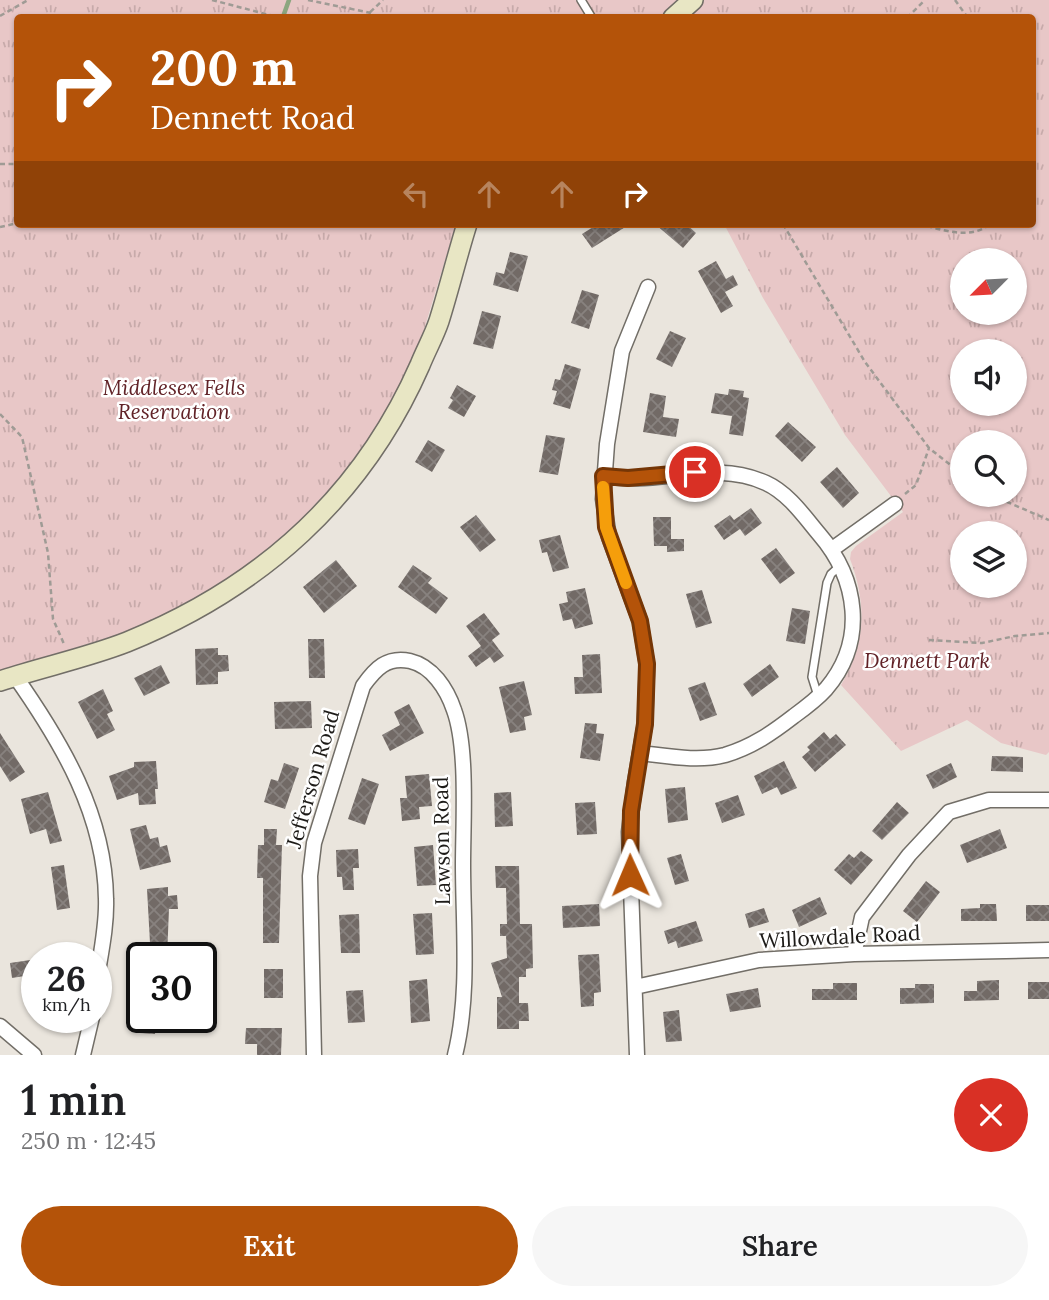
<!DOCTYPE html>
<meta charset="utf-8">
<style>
body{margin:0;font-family:Lora,serif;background:#f6f6f6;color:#202124;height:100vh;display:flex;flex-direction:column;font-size:26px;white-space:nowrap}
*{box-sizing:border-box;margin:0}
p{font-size:23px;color:#757577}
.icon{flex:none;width:38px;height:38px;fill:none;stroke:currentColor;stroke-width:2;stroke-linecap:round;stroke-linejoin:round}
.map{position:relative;height:1055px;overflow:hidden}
.sheet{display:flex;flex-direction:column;background:#fff;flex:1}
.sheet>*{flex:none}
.hud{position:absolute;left:14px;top:14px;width:1022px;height:214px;border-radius:7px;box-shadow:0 2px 5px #0004;background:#b45309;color:#fff;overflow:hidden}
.needle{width:46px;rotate:246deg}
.fabs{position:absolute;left:950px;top:248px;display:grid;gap:14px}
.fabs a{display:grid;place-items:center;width:77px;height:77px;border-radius:50%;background:#fff;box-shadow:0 2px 5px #0004;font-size:35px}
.speed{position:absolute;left:21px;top:942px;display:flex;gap:14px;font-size:35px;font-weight:700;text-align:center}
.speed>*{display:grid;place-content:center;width:91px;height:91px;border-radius:50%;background:#fff;box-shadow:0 2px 5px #0004;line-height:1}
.speed small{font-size:18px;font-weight:400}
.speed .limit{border:4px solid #111;border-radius:10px;background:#fff;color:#111}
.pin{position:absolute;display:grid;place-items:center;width:60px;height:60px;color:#fff;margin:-30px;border:4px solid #fff;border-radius:50%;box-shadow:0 2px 7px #0007}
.me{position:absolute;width:77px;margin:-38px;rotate:359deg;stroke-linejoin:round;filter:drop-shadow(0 0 5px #0008)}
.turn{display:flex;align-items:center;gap:24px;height:147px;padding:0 21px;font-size:32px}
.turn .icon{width:91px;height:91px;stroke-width:2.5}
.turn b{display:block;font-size:49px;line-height:60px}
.lanes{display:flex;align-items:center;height:66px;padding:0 21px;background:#0003;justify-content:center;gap:35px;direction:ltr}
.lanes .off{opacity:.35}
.round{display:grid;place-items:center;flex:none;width:74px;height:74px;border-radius:37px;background:#f6f6f6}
.summary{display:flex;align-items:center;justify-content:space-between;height:119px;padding:0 21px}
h1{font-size:42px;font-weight:600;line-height:52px}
.primary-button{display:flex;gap:14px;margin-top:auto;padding:14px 21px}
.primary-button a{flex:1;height:80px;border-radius:42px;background:#b45309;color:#fff;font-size:28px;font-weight:600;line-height:80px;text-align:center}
.primary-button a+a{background:#f6f6f6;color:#202124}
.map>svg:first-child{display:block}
</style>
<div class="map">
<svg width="1049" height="1055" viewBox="0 0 1049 1055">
<defs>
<pattern id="park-tufts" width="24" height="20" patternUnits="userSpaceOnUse" patternTransform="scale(1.75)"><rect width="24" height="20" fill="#e8c7c7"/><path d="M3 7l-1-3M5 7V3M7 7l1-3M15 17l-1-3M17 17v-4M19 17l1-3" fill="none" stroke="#c7aaaa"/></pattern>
<pattern id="building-cross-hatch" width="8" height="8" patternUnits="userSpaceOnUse" patternTransform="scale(1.75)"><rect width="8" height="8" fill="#726a66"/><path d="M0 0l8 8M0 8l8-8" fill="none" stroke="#88827f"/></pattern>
</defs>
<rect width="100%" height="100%" fill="#eae5dd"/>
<path fill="url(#park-tufts)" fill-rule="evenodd" d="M0,0H1049V752L1046,755L1001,743L967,720L901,751L841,685C866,644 867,603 850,559L851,552L856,546L903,512L845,435L763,298L724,224H1032V18H18V224H456L420,343L397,394L378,426L339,479L290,531L260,557L178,611L130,631L0,671ZM962,261H1015V313H962ZM962,352H1015V404H962ZM962,443H1015V495H962ZM962,534H1015V586H962Z"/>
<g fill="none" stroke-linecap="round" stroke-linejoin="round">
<path stroke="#8ca67f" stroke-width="4.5" d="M284,14L289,0"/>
</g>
<path fill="url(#building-cross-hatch)" d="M598,224H630L592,248L582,234Z
M655,224H686L696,233L683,248Z
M510,252L528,256L518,292L493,285L496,272L504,274Z
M716,261L726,279L733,275L738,285L725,292L733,306L721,313L698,271Z
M582,290L599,295L589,329L571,323Z
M482,311L501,316L493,349L473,344Z
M670,331L686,338L672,367L656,359Z
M565,364L581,369L570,409L553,404L557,391L552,390L555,379L560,380Z
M457,385L476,396L464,417L448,408L453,400L450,398Z
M729,389L744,391L743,397L749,398L743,436L729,434L732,416L711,413L715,393L728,395Z
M650,393L666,396L663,417L679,419L676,437L643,432Z
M788,422L816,447L802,462L775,436Z
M546,435L565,438L558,475L539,472Z
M428,440L445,450L432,472L415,462Z
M837,467L859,493L843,508L820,482Z
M751,508L762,523L745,536L740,529L724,540L714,526L730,515L734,520Z
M476,515L496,540L480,552L460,527Z
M653,517H671V539H684V551L667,552V546H654Z
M560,535L569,568L553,572L547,552L542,553L539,540Z
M776,548L795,573L780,584L761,559Z
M336,560L357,586L324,613L303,587Z
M413,565L432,578L428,583L448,598L436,614L398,587Z
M585,588L593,624L575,629L572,619L563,621L559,604L568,602L566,592Z
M702,590L712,623L696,628L686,594Z
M792,608L810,611L805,644L786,641Z
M484,613L500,634L492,640L504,656L494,663L490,657L476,667L468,656L481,646L466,626Z
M308,639H324L325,678H309Z
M218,648V655H228L229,671L218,672V684L196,685L195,649Z
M600,654L602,693L575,694L574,677H583L582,655Z
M770,664L779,677L752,697L743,684Z
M161,665L170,683L144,696L134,678Z
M524,681L532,715L524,717L526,730L510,733L499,687Z
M705,682L717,715L700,721L688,688Z
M103,689L113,711L107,714L115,730L97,739L78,702Z
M311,701L312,728L275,729L274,702Z
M409,704L424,733L390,751L382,735L400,725L394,712Z
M585,723L597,724L596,733L604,734L600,761L580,758Z
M824,732L830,739L836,734L846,745L815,772L802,757L810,750L807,747Z
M0,733L25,772L10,782L0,766Z
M992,756L1023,757V772L991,771Z
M156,761L158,789H155L156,804L139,805L138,793L117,800L109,776L134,767V762Z
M784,761L797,788L781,795L777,787L762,794L754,776Z
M284,763L299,768L285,809L264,802L271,779L278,781Z
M951,763L957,777L933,789L926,775Z
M429,774L432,806L419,807L420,819L402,821L400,798H407L405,776Z
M362,778L379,784L365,825L348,819Z
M685,787L688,820L668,823L665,789Z
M48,792L62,841L50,844L46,829L30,834L21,799Z
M511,792L513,826L495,827L494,793Z
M738,795L745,815L722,823L715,803Z
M595,802L597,834L577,835L575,803Z
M897,802L909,813L882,840L872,831Z
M146,825L150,839L158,837L160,847L167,845L171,862L140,870L130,829Z
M264,829H277L276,845H282L279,943H263V878H257L258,845H264Z
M1000,829L1007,848L967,863L960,845Z
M433,845L436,885L417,886L414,847Z
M358,849L359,868H353L354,890H343L342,877H337L336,850Z
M861,851L873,860L851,885L834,870L849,854L854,858Z
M681,854L689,881L675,885L667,858Z
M64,865L70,908L57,910L51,867Z
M495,866H519L520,924H532L533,968L526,969V977H519V1003H528L529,1021H519V1029H497V997H502L491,963L507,958L506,936H500V924H507L506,888H496Z
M926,881L940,892L917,922L903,911Z
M168,887V896L177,895L178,909H169L167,957H140V943H150L147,889Z
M820,897L827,914L799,927L792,910Z
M599,904L600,926L563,928L562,906Z
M980,904H996L997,921H961V909L980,908Z
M1026,905H1049V921H1026Z
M764,908L769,922L749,928L745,914Z
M432,913L434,954L416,955L413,914Z
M359,914L360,953H341L339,915Z
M696,921L703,941L678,948L676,941L668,944L664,931Z
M599,954L601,992L594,993V1006L581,1007L578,955Z
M37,959V974L12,978L10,963Z
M264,969H283V998H264Z
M427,979L430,1021L411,1023L409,981Z
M999,980V1000L964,1001V991H977V981Z
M1028,982H1049V999H1028Z
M833,983H857V1000H812V989H833Z
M915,984H934V1003L900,1004V988H915Z
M758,988L761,1007L730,1012L726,994Z
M363,990L365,1022L348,1023L346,991Z
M679,1010L682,1041L666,1042L663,1012Z
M141,1017H156L155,1034L140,1033Z
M246,1028H282L281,1055H257V1044H245Z"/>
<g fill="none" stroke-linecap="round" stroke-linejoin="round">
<g stroke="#726e67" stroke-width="10">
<path id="lane" d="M581,0L592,18
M818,696L812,677L827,583L831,574L841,565"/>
</g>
<g stroke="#726e67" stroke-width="17">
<path id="street" d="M603,476C658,486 713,459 766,483C788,493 804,516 819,534C858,579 867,641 826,689C817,699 805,708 794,716C772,733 752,747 725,755C698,762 668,756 641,753
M831,550L895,504
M15,676C62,743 105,815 106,899C107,927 100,957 96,984
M854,954L862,917L909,855L949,812L989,800H1049
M635,987L759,960L854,954L1049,950
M0,1026L34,1055
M83,1055L92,1017
M314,1055L310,876L314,843L363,686C375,669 387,656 410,661C432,666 447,689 454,710C468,748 463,822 463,864C463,926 470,995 455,1055
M637,1055L629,832L635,782L645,724L647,665L640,621L609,537L603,499L607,444L622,351L648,287"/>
</g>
<g stroke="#726e67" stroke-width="22">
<path id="secondary" d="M673,18L693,0
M0,681C42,667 86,658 127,642C260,588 362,497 420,365C426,350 434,336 439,321C449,289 457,256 467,224"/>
</g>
<path stroke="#9f9b95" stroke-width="2.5" stroke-dasharray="5 3.5" stroke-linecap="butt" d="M212,0L281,18
M308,0L371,13
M955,0L968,18
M0,16L28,0
M364,18L383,0
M907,18L925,0
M0,164H18
M783,224L865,362L929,448L962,474
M919,224C941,229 970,241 990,224
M0,227L18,223
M0,414L22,437L48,553L53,619L64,644
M905,494L916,485L929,448
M991,495L1049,520
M929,640L982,643L1015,636L1049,633"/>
<use href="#lane" stroke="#fff" stroke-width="7"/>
<use href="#street" stroke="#fff" stroke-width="14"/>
<use href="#secondary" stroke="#e8e6c4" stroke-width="19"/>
</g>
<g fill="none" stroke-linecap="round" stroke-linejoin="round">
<g stroke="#753606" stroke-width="18">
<path id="route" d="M630,875L631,811L645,724L647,664L640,621L606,527L603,476L628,478L695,472"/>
</g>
<use href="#route" stroke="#b45309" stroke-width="12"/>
<path stroke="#f59e0b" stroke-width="12" d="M603,487L606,527L626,583"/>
</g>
<g text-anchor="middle" stroke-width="5" stroke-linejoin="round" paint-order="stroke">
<g font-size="21" font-style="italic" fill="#612227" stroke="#fff">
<text x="174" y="395">Middlesex Fells<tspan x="174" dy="24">Reservation</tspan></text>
<text x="927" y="668">Dennett Park</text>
</g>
<g font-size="21" fill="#1d1b18" stroke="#fff">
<text transform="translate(313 779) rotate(-74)" y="7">Jefferson Road</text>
<text transform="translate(442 841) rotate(-91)" y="7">Lawson Road</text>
<text transform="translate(840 937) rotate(-3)" y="7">Willowdale Road</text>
</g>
</g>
</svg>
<div class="fabs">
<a><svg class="needle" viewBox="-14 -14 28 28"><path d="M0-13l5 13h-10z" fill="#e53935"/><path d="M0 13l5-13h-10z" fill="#757577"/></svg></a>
<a><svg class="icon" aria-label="sound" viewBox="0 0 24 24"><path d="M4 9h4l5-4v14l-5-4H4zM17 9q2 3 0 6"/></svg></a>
<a><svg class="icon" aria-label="search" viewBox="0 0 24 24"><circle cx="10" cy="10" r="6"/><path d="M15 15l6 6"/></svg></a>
<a><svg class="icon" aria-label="layers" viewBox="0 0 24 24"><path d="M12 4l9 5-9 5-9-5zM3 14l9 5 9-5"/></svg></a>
</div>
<div class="speed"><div>26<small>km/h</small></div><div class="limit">30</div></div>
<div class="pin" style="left:695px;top:472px;background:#d93025"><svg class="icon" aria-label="arrive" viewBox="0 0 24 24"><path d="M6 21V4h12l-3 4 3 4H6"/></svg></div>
<svg class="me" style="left:630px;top:875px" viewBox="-20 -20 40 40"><path d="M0-17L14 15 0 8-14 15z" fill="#b45309" stroke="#fff" stroke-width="4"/></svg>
<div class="hud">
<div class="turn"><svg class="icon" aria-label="right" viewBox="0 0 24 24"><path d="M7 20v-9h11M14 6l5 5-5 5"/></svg><div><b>200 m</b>Dennett Road</div></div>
<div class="lanes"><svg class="icon off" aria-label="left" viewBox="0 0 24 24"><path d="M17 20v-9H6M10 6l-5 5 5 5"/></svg><svg class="icon off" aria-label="ahead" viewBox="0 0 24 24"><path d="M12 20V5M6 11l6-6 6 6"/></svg><svg class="icon off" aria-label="ahead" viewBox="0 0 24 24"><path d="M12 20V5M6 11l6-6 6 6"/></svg><svg class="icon" aria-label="right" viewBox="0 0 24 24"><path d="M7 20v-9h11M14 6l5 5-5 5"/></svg></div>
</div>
</div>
<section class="sheet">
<div class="summary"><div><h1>1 min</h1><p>250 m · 12:45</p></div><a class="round" style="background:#d93025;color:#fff"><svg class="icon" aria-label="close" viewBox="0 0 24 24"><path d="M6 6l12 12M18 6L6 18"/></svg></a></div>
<div class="primary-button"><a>Exit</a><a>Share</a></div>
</section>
